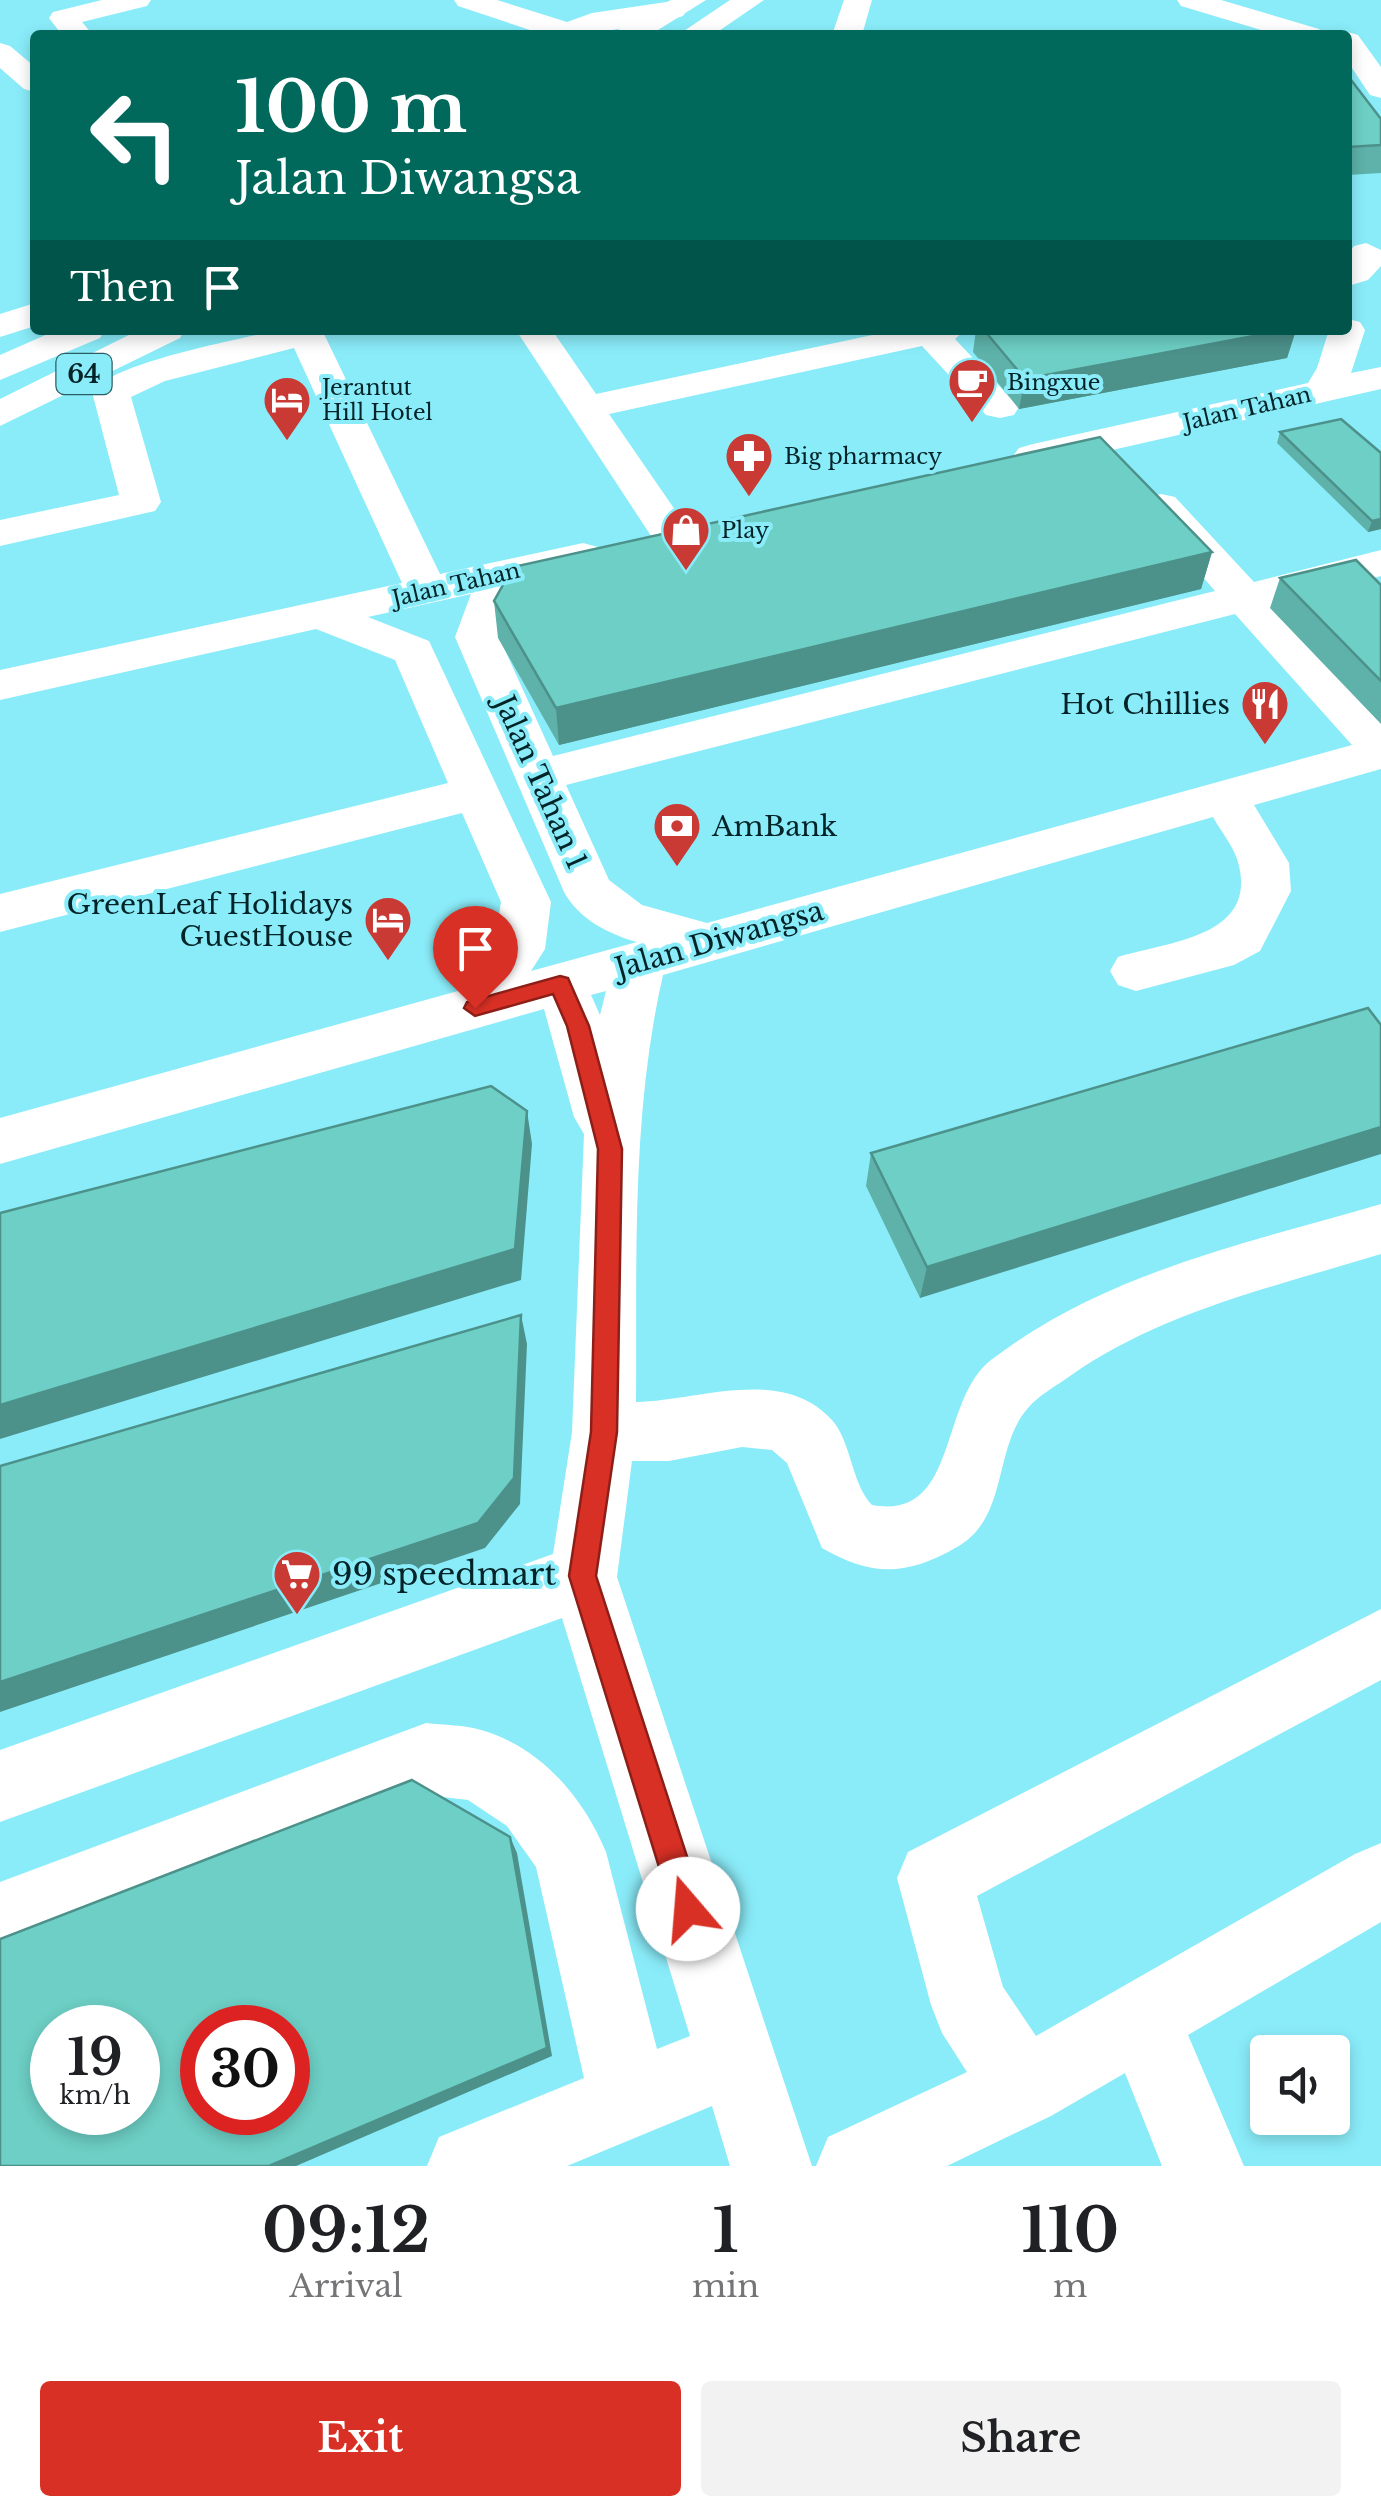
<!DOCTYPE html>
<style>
body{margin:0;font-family:"Libre Baskerville",serif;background:#f2f2f2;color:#202124;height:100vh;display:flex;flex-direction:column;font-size:38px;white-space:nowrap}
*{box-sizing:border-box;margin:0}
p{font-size:32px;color:#757577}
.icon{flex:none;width:55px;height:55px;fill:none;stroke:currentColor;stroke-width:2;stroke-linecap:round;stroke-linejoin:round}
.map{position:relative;height:2166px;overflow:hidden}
.side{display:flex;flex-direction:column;background:#fff;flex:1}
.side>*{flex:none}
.banner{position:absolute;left:30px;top:30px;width:1322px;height:305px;border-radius:10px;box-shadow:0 5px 15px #0003;background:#00695c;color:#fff;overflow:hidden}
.controls{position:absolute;left:1250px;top:2035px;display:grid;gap:20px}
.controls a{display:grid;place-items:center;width:100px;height:100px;border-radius:10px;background:#fff;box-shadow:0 5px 15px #0003;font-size:50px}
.speed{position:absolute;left:30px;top:2005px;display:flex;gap:20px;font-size:50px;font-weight:700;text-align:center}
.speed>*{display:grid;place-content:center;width:130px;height:130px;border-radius:50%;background:#fff;box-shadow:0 5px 15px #0003;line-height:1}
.speed small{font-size:25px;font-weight:400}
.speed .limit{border:15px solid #d22;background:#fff;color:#111}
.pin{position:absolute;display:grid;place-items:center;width:85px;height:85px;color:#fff;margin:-102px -42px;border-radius:50% 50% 50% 0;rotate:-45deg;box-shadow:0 0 10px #0007}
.pin .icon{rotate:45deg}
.me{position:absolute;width:110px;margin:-55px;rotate:342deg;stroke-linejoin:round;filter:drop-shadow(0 0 8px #0008)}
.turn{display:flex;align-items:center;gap:35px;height:210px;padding:0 40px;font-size:45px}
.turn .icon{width:130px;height:130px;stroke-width:2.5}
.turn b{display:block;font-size:70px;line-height:85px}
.then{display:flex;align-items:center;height:95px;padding:0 40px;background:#0003;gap:20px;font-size:38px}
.eta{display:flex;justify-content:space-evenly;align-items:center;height:170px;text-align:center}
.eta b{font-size:60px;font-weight:700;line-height:70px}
.primary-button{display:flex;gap:20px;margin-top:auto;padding:20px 40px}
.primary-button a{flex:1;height:115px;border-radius:10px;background:#d93025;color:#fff;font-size:40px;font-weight:700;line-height:115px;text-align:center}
.primary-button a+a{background:#f2f2f2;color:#202124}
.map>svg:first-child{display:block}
</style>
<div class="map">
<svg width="1381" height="2166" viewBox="0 0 1381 2166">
<rect width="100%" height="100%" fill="#8aecf9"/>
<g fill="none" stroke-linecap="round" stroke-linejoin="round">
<path fill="#fff" fill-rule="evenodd" d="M102,0H151L147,6L82,22L93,35H62L49,18L53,12Z
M454,0H497L567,22L592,13L673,1L683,4L687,10L683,16L673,19L585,35H545L458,6Z
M844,0H872L862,35H832Z
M1177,0H1221L1319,29L1324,35H1278L1181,6Z
M1348,32L1358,35L1381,67V98L1370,95L1348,62V35H1338Z
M0,43L10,46L35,67V92L24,89L0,68Z
M1366,243L1381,250V266L1368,280L1348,286L1349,253L1354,246Z
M35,303V326L0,337V314Z
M1348,319L1360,322L1365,330L1351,373L1381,367V389L1033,468L1019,464L1013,456L1019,448L1033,444L1308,383L1317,368L1329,330H1348Z
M278,330H326L324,334L440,574L583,543L598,547L604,556L598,565L544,578L506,610L499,637L553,756L1215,591L1141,506L1147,497L1161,494L1175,497L1254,582L1381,550V576L1274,604L1381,719V769L1254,805L1289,863L1291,891L1260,951L1234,965L1136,991L1118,985L1110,971L1118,957C1165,942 1256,938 1239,866C1236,849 1221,832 1213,817L663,975C631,1115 637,1259 636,1402C698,1401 782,1365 832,1420C852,1443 851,1483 872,1505C959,1521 938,1401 991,1360C1104,1273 1247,1243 1381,1204V1254C1274,1287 1163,1311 1070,1376C1056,1386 1039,1395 1028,1408C993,1447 1009,1518 957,1547C907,1576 872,1577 822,1548L787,1463L772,1450L742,1447L669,1461H632L617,1577L812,2166H730L712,2106L567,2166H427L439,2137L584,2078L536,1867L507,1826L468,1800L426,1795L0,1958V1882L426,1723C444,1725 464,1725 481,1730C541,1747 583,1797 606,1852L657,2049L690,2036L562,1618L0,1822V1750L553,1554L572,1432L584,1134L574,1117L544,1009L0,1164V1118L458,991L494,944L501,902L462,813L0,932V894L448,783L395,660L316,629L0,700V670L402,583L294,348L165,381L131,397L161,502L155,511L0,546V520L119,495L92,392C113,362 239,340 278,330ZM471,594L455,637L564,892C579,919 608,934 637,942L531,971L545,949L551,902L429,641L368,617ZM1235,614L1352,745L707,923L642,905L609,880L566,785ZM606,991L600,1015L591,995Z
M516,330H552L596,394L896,330H965L955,339L1019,407L1014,415L1000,418L986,415L922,346L609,414L693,536L687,545L672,549L657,545Z
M1381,1609V1680L977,1896L1003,1987L1036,2036L1355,1854L1381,1843V1922L1188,2035L1244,2166H1162L1125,2073L1051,2116L947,2166H816L828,2137L967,2072L942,2033L931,2005L897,1878L908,1852Z"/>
<path fill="#fff" fill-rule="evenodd" d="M671,0H706L650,35H614L619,29Z
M730,0H764L713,35H678Z
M57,330H105L100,338L0,380V355Z
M139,330H185L180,338L0,426V399Z"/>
</g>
<path fill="#5eb2a9" d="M1348,76L1381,119V173L1348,175Z
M976,330H1296L1287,358L1019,409L973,352Z
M1280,432L1381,529L1368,532L1277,443Z
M1212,552L1201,589L559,745L498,638L494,601Z
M1280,578L1381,585V724L1270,608Z
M1368,1008L920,1298L866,1186L871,1153Z"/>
<path fill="#4c918a" d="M1286,330H1296L1287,358L1019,409L1025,379Z
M1381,519V529L1368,532L1372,521Z
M1212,552L1201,589L559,745L556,708Z
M527,1111L532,1144L521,1280L0,1439V1405Z
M1381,1127V1154L920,1298L927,1267Z
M521,1315L527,1344L520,1504L485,1548L0,1712V1682Z
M510,1837L517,1853L552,2056L296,2166H269Z"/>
<path fill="#6dcfc5" stroke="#4c918a" stroke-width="2.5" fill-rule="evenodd" d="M1348,76L1381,119V145L1348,147Z
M984,330H1286L1025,379Z
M1341,419L1381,453V519L1372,521L1280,432Z
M1100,437L1212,552L556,708L494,601L513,567Z
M1356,560L1381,585V681L1280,578Z
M1368,1008L1381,1025V1127L927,1267L871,1153Z
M491,1086L527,1111L515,1249L0,1405V1213Z
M521,1315L514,1478L478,1523L0,1682V1466Z
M412,1780L510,1837L547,2048L269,2166H0V1939ZM52,2028H138V2112H52ZM202,2028H288V2112H202Z"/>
<path fill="#d93025" stroke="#8d1f18" stroke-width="2.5" d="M560,976L568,978L589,1026L622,1149L617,1432L596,1576L704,1909L699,1920L688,1925L677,1920L672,1909L569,1576L591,1432L598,1149L567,1026L553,994L475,1016L464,1008L467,1002Z"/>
<defs>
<g id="cafe-pin" transform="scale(2.5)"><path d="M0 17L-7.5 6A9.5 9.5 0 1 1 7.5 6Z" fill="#c93a35" stroke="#8aecf9"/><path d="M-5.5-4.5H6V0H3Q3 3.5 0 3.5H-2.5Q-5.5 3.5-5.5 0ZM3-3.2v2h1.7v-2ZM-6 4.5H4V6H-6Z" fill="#fff"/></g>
<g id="hotel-pin" transform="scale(2.5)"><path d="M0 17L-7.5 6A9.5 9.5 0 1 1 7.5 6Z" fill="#c93a35" stroke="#8aecf9"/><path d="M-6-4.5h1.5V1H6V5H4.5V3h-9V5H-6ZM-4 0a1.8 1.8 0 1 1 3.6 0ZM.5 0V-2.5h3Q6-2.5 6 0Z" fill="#fff"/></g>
<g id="pharmacy-pin" transform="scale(2.5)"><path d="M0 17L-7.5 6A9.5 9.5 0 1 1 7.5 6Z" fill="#c93a35" stroke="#8aecf9"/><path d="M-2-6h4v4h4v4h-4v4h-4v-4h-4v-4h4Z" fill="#fff"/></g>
<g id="shop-pin" transform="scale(2.5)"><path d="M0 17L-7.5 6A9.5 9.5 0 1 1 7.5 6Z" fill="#c93a35" stroke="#8aecf9"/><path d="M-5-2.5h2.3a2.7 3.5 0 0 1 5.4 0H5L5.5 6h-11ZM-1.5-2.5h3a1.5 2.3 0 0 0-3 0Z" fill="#fff"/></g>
<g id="restaurant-pin" transform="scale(2.5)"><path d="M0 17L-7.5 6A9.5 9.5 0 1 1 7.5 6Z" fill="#c93a35" stroke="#8aecf9"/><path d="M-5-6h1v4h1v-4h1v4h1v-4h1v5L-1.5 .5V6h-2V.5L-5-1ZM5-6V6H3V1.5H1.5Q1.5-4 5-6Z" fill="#fff"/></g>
<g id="bank-pin" transform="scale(2.5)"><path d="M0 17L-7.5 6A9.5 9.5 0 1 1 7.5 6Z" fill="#c93a35" stroke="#8aecf9"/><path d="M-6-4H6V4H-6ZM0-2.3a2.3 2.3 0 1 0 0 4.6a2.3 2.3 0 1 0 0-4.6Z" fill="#fff"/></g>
<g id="supermarket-pin" transform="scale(2.5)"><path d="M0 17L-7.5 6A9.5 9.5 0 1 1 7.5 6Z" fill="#c93a35" stroke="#8aecf9"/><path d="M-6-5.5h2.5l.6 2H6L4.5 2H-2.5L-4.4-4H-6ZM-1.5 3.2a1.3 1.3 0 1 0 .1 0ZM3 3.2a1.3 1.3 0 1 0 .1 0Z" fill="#fff"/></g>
</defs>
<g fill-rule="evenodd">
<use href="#cafe-pin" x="972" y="382"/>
<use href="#hotel-pin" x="287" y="400"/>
<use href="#pharmacy-pin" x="749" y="456"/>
<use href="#shop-pin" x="686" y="530"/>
<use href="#restaurant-pin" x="1265" y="704"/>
<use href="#bank-pin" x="677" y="826"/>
<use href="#hotel-pin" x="388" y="920"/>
<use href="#supermarket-pin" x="297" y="1574"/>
</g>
<g text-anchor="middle" stroke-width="8" stroke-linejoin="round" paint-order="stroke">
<g font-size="22" fill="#022327" stroke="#8aecf9" text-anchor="start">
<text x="1007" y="390">Bingxue</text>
<text x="322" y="395">Jerantut<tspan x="322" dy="25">Hill Hotel</tspan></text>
<text x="784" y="464">Big pharmacy</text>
<text x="721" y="538">Play</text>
</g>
<g font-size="22" fill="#022327" stroke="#8aecf9">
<text transform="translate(1247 408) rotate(-13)" y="8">Jalan Tahan</text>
<text transform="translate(456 584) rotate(-13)" y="8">Jalan Tahan</text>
</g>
<rect fill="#8aecf9" stroke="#2b5f66" stroke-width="2.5" x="56.5" y="354" width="55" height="40" rx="8"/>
<g font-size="25" font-weight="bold" fill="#022327">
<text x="84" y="383">64</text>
</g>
<g font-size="28" fill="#022327" stroke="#8aecf9" text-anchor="end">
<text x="1230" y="714">Hot Chillies</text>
<text x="712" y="836" text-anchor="start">AmBank</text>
<text x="353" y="914">GreenLeaf Holidays<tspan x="353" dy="32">GuestHouse</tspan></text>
</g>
<g font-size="28" fill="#022327" stroke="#8aecf9">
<text transform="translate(541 782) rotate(66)" y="10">Jalan Tahan 1</text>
<text transform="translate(719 939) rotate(-16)" y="10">Jalan Diwangsa</text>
</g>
<g font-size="32" fill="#022327" stroke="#8aecf9" text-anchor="start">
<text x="332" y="1585">99 speedmart</text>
</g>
</g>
</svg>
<div class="controls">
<a><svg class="icon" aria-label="sound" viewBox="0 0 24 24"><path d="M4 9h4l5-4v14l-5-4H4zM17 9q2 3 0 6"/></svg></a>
</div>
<div class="speed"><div>19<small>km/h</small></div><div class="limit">30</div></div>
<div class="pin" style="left:475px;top:1008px;background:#d93025"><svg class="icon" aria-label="arrive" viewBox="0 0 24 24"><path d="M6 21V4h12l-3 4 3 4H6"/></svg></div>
<svg class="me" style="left:688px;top:1909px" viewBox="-20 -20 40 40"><circle r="19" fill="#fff"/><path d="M0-13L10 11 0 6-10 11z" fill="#d93025"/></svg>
<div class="banner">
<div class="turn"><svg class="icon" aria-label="left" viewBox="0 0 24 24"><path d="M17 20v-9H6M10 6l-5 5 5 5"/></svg><div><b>100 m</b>Jalan Diwangsa</div></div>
<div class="then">Then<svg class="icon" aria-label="arrive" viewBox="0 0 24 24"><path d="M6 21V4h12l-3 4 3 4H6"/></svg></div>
</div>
</div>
<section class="side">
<div class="eta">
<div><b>09:12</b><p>Arrival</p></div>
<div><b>1</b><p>min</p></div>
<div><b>110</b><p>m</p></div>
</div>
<div class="primary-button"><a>Exit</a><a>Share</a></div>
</section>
